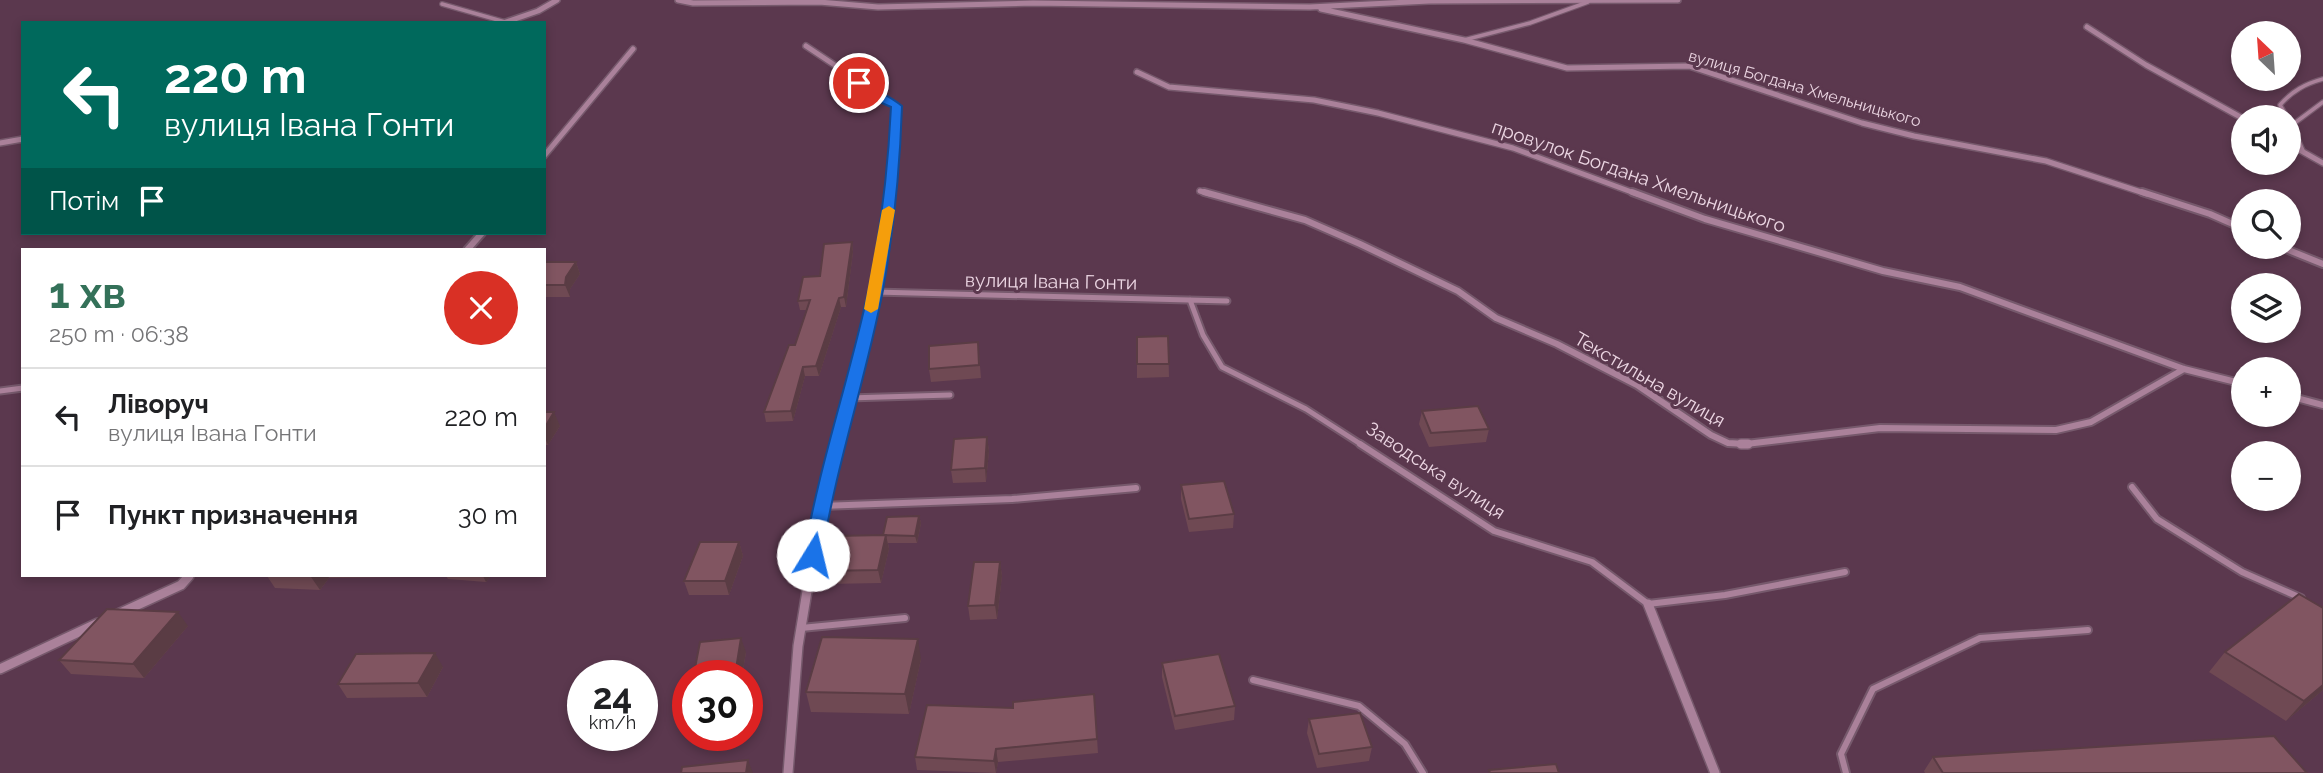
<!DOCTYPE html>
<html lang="uk">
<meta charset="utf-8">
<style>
body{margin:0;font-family:Raleway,sans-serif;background:#f2f2f2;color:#202124;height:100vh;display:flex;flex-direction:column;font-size:26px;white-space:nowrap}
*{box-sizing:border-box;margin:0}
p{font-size:23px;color:#757577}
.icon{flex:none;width:38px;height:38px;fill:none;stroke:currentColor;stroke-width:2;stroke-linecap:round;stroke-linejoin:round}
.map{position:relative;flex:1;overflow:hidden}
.drawer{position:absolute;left:21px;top:248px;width:525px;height:329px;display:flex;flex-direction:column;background:#fff;border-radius:0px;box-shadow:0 4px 10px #0003}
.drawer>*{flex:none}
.top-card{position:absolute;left:21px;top:21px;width:525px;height:214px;border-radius:0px;box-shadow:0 4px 10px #0003;background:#00695c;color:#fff;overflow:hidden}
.needle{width:46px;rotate:335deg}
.tools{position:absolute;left:2231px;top:21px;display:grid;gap:14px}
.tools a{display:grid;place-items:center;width:70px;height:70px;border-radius:50%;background:#fff;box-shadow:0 4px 10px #0003;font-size:35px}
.speed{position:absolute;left:567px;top:660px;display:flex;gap:14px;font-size:35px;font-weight:700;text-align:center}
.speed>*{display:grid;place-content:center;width:91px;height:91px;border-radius:50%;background:#fff;box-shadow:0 4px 10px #0003;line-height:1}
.speed small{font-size:18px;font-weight:400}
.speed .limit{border:10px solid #d22;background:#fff;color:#111}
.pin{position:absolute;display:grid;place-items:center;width:60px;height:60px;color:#fff;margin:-30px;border:4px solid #fff;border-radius:50%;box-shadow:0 2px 7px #0007}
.me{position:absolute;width:77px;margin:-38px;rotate:9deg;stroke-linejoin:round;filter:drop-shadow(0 0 5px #0008)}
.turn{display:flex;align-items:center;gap:24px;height:147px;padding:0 28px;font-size:32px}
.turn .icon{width:91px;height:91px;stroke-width:2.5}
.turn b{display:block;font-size:49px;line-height:60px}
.then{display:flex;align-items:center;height:66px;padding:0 28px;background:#0003;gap:14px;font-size:26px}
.round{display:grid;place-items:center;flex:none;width:74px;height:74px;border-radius:37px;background:#f2f2f2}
.overview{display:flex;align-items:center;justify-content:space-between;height:119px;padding:0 28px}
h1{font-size:42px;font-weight:700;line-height:52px;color:#347159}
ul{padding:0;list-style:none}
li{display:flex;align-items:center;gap:21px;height:98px;padding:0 28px;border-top:2px solid #e0e0e0}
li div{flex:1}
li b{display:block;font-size:26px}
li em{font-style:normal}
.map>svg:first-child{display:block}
</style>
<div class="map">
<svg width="2323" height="773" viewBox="0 0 2323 773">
<rect width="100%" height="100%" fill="#5b384e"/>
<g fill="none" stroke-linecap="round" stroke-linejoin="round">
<g stroke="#76596c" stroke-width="6">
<path id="service-far2" d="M442,4L505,22
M1464,40L1530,23L1588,2
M2287,117L2280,105C2292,91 2305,84 2323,79
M2291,123L2304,153
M2292,125L2323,102"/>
</g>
<g stroke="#76596c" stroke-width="9">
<path id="service-far1" d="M875,292L1227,301
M1190,300L1203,335L1222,367L1306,409L1362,445
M0,391L23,388
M848,398L950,395"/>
</g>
<g stroke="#76596c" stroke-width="10">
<path id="service" d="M1360,444L1494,531L1592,562L1648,604L1725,595L1845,572
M2132,487L2157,519L2242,572L2301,598
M821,506L1012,499L1136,488
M801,628L905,618
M1253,680L1359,706L1405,744L1423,773
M1846,773L1841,754L1873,689L1980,638L2088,630"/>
</g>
<g stroke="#76596c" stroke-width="8">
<path id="minor-far2" d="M678,0L693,3L819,2L878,7L1033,3L1310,7L1429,1L1678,0
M1321,9L1464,40L1567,68L1689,66L1862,123L1914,136L2046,161L2147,194
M503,23L538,11L557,0
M2087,27L2146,65L2244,119
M806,46L896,106L892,194
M1137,72L1169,87L1314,100L1378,113L1513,148L1637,194
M0,143L23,139
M2289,144L2323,163
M544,156L633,49
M1200,191L1210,194"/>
</g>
<g stroke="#76596c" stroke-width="10">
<path id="minor-far1" d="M1204,192L1305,220L1360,244L1458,291L1496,318L1557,344L1637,385L1711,435L1728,443L1746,444L1880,428L2056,430L2091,422L2184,369
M1632,192L1705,219L1883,271L1960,287L2184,369L2244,384
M2142,192L2210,214L2244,229
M2281,247L2323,264
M467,250L482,233
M2289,396L2323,405
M836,445L875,292L892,192"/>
</g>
<g stroke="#76596c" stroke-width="12">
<path id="minor" d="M1741,444H1748
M1648,604L1715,773
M118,614L181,585L189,576
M0,669L98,623
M788,773L798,646L821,506L837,444"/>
</g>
<use href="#service-far2" stroke="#aa819a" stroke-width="3.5"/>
<use href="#service-far1" stroke="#aa819a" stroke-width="5"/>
<use href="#service" stroke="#aa819a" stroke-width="6"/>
<use href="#minor-far2" stroke="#aa819a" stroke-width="5"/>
<use href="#minor-far1" stroke="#aa819a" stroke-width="6"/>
<use href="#minor" stroke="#aa819a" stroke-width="9"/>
</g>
<path fill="#6f4953" d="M852,242L853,252L846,307H841L819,376H805L793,421L766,422L764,412L795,345L807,310H800L798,301L820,276Z
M544,262H576L580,274L570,289V297H544Z
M1168,336L1169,377L1137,378V337Z
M978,342L981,378L931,382L929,369Z
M1422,411L1489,429L1486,442L1429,447L1419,424Z
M544,412L560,426L548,445H544Z
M987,437L989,451L986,482L953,483L951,470Z
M1181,485L1234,514L1233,528L1189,532L1181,499Z
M919,516L921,523L917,543H888L889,549L881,583L828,584L824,571L883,535Z
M739,542L743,556L729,595H689L684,581Z
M1000,562L1002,576L997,619L970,620L968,606Z
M267,576H412L411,577L329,578L320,590L275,588Z
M446,576H491L486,582L448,579Z
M2323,608V690L2286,721L2209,672L2225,652Z
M188,626L144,678L71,674L59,660Z
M746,652L742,676H695L694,673Z
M921,659L909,714L811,712L806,692Z
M1162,663L1235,706L1234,720L1175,730L1162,677Z
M443,667L427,697L347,698L338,684Z
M1094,694L1098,753L998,762L996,773L917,770L915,757L1013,708Z
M1309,719L1372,747L1369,761L1317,768L1307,733Z
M1933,757L2307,773H1925L1924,771Z"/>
<path fill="#5a3c44" d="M852,242L853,252L846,307L844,297Z
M576,262L580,274L570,289V297L565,285L566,277Z
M839,298L841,307L819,376L816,366Z
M803,367L805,376L793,421L791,411Z
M554,412L560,426L548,445L544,436V429Z
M987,437L989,451L986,482L985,468Z
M919,516L921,523L917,543L915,536Z
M886,535L889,549L881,583L878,570Z
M739,542L743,556L729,595L725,581Z
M1000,562L1002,576L997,619L995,605Z
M312,576H328L329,578L320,590L311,577Z
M483,576H491L486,582Z
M178,612L188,626L144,678L133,664Z
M741,638L746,652L742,676H738L736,669Z
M918,639L921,659L909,714L905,694Z
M435,653L443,667L427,697L418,683Z
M2323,685V690L2286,721L2304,701Z
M996,749L998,762L996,773L994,761Z
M748,760L753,773H746Z"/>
<path fill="#815561" stroke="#5a3c44" stroke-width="2" d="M852,242L844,297L839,298L816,366L803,367L791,411L764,412L789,345H795L810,300L798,301L803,277L820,276L824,244Z
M544,262H576L566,277L565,285H544Z
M1168,336L1169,364H1137V337Z
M978,342L979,365L929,369V346Z
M1478,406L1489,429L1431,433L1422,411Z
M544,412H554L544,429Z
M987,437L985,468L951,470L954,439Z
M1224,481L1234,514L1189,519L1181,485Z
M919,516L915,536L883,535L887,517Z
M886,535L878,570L824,571L833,536Z
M700,542H739L725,581H684Z
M974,562H1000L995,605L968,606Z
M2299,594L2323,608V685L2304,701L2225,652Z
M107,609L178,612L133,664L59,660Z
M822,637L918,639L905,694L806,692Z
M741,638L736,669L694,673L700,642Z
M435,653L418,683L338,684L356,654Z
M1219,654L1235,706L1175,716L1162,663Z
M1094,694L1097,739L996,749L994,761L915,757L927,705L1013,708V702Z
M1360,713L1372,747L1319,754L1309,719Z
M2274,736L2307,773H1943L1933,757Z
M748,760L746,773H681L682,767Z
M1556,764L1559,773H1490L1489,770Z"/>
<path fill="#1a73e8" stroke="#114b97" stroke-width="2" d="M855,81C862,80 895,100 902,106C900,168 894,229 883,290C866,379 836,465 822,555L819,559H806L804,555C819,465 849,380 868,292C881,230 888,169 891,107L870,98L855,86Z"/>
<path fill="#f59e0b" d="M889,206L895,210L878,309L871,313L864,309L882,210Z"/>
<g text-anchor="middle" stroke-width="6" stroke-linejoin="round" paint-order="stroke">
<g font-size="16" fill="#ecd6e3" stroke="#5b384e">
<text transform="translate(1805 88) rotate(16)" y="6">вулиця Богдана Хмельницького</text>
</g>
<g font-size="19" fill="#ecd6e3" stroke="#5b384e">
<text transform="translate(1639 176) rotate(19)" y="7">провулок Богдана Хмельницького</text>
<text transform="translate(1051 281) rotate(1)" y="7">вулиця Івана Гонти</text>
<text transform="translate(1650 379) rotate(30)" y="7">Текстильна вулиця</text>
<text transform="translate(1436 470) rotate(33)" y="7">Заводська вулиця</text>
</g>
</g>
</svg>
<div class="tools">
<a><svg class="needle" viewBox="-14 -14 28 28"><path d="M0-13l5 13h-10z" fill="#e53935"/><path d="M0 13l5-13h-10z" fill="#757577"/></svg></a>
<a><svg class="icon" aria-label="sound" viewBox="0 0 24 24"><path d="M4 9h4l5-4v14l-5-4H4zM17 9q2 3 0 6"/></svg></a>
<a><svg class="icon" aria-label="search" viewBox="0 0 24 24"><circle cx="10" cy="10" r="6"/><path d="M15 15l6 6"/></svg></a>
<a><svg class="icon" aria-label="layers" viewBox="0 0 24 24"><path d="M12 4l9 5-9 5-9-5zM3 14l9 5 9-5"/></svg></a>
<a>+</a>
<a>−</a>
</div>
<div class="speed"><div>24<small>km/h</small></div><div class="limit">30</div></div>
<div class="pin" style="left:859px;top:83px;background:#d93025"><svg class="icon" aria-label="arrive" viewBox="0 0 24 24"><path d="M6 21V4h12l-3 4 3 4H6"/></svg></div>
<svg class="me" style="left:813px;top:555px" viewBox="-20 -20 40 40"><circle r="19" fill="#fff"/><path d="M0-13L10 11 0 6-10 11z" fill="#1a73e8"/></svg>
<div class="top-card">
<div class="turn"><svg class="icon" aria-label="left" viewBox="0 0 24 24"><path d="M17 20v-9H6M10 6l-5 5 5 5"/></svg><div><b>220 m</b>вулиця Івана Гонти</div></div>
<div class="then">Потім<svg class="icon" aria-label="arrive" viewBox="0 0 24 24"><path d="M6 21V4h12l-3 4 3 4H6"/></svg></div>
</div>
<section class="drawer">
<div class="overview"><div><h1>1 хв</h1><p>250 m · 06:38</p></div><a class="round" style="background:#d93025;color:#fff"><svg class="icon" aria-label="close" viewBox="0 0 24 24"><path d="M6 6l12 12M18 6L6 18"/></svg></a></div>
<ul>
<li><svg class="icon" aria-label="left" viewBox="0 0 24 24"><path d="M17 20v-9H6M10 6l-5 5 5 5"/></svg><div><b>Ліворуч</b><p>вулиця Івана Гонти</p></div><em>220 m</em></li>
<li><svg class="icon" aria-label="arrive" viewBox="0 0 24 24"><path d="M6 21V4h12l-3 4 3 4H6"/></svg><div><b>Пункт призначення</b></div><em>30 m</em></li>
</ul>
</section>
</div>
